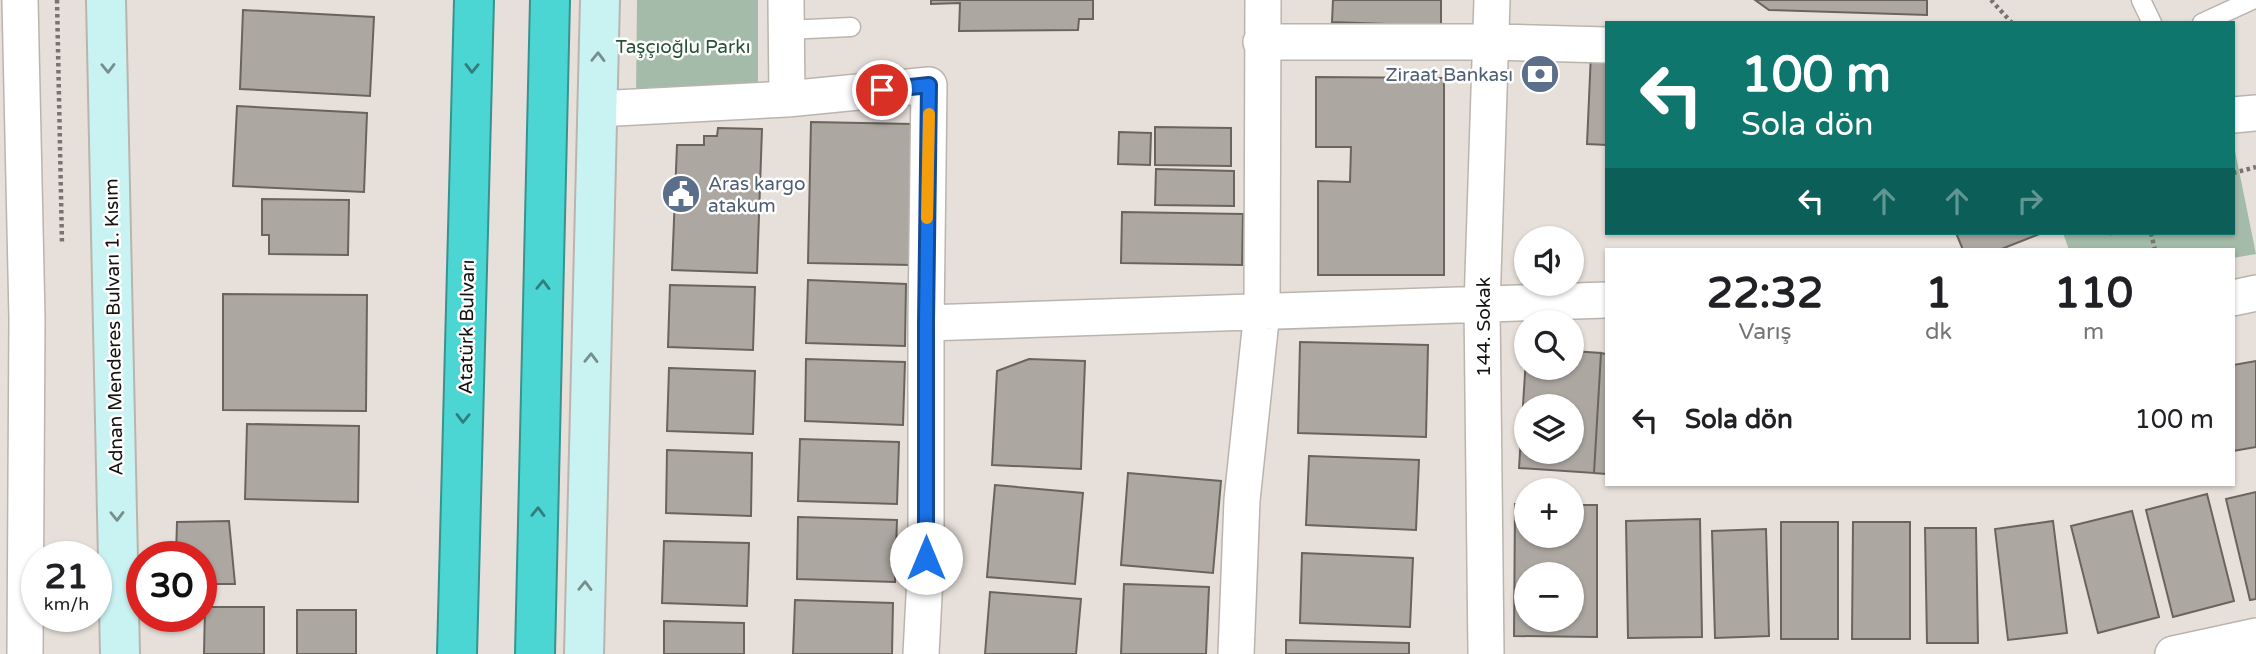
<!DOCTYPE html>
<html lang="tr">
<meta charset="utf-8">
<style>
body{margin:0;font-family:"Varela Round",sans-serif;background:#f6f6f6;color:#202124;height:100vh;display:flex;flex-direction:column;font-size:26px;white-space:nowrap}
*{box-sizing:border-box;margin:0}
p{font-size:23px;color:#757577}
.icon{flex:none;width:38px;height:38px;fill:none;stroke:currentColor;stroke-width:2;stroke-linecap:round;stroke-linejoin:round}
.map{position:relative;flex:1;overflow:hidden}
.drawer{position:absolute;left:1605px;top:248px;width:630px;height:238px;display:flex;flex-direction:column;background:#fff;border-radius:0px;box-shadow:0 2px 5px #0004}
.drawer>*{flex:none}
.banner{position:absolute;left:1605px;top:21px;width:630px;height:214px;border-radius:0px;box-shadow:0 2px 5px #0004;background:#0f766e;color:#fff;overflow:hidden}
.buttons{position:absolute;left:1514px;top:226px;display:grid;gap:14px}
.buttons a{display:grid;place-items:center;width:70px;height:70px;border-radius:50%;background:#fff;box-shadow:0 2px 5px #0004;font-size:35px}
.speed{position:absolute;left:21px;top:541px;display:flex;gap:14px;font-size:35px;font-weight:700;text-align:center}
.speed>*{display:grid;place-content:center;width:91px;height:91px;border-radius:50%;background:#fff;box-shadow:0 2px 5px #0004;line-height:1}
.speed small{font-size:18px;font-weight:400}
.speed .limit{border:10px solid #d22;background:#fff;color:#111}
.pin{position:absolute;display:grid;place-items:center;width:60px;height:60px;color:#fff;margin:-30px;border:4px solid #fff;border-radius:50%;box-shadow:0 2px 7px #0007}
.me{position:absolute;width:77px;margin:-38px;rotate:0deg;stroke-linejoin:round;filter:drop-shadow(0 0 5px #0008)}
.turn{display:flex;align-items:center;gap:24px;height:147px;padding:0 21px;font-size:32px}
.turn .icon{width:91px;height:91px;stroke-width:2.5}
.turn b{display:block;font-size:49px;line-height:60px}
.lanes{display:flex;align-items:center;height:66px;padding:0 21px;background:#0003;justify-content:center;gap:35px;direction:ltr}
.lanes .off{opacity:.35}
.eta{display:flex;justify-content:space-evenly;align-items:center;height:119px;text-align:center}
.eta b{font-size:42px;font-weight:700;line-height:49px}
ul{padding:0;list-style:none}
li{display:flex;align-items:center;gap:21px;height:105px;padding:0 21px}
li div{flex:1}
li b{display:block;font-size:26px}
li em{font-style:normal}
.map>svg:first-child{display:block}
</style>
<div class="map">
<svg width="2256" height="654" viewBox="0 0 2256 654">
<rect width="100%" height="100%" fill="#e7e0da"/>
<path fill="#a4bba9" d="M637,0H758V88L636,97Z
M2233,141L2256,254L2233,258V250H2069L2063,233H2233Z"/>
<path fill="#ada7a1" stroke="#6a645f" stroke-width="2" fill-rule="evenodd" d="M931,0H1093V19H1079L1078,30L959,31L960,3L931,4Z
M1333,0H1441V26L1332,22Z
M1755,0H1927V15L1769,10Z
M243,10L374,17L370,96L240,89Z
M1591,53L1606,54V145L1587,144Z
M1316,77L1444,78V275H1318V181L1350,182L1351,147H1316Z
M237,106L367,113L364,192L233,186Z
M811,122L913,124L911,265L808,263Z
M1155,127L1231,128V166L1155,165Z
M718,128L762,129L757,273L672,270L677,145H704V136H717Z
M1119,132L1151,133L1150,165L1118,164Z
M1156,169L1234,171V206L1155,205Z
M262,199L349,200L348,255L269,254V235H262Z
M1122,212L1243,214L1242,265L1121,263Z
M1956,233H2042L1999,250H1963Z
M808,280L906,284L905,346L806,343Z
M670,285L755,287L753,350L668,347Z
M223,294L367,295L366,411L223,410Z
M1300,342L1428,345L1426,437L1298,433Z
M1572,351L1601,353L1594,473L1519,468L1526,358V368H1572ZM1526,406H1572V452H1526Z
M1601,353L1606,354V474L1594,473Z
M806,359L905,362L903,425L805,421Z
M1029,359L1085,361L1081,469L992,465L997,371Z
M2256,361V447L2233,451V365Z
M669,368L755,371L753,434L667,431Z
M247,424L359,426L358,502L245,499Z
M800,439L899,442L897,504L798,501Z
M667,450L752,453L751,516L666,513Z
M1309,456L1419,460L1416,530L1306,525Z
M1128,473L1221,481L1213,573L1121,565Z
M995,485L1083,493L1075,584L987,577Z
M2256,492V599L2250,600L2226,499Z
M2207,494L2234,601L2173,617L2146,510Z
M1515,504H1526V536H1572V505H1597V637L1514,636ZM1526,574H1572V620H1526Z
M2132,511L2159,617L2098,633L2071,526Z
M798,517L897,520L895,582L797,579Z
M1700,519L1702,637L1628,638L1626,521Z
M229,521L235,584H201V556H176L177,522Z
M2053,521L2067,633L2008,640L1995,529Z
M1781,522H1838V639H1781Z
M1853,522H1910V639H1852Z
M1925,528H1976L1978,643H1927Z
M1766,529L1769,636L1715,638L1712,531Z
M664,541L749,543L747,606L662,603Z
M1302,553L1413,558L1410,627L1300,623Z
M1124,584L1209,587L1206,654H1121Z
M990,592L1081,599L1076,654H985Z
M795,600L893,603L892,654H793Z
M205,607H264V654H204Z
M297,610H356V654H297Z
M664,621L744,623V654H664Z
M1286,640L1409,643V654H1286Z"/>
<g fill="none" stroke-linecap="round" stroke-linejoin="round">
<g stroke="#bab4ae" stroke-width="21">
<path id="lane" d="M2141,0L2152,23
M2202,23L2252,0
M786,30L851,27"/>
</g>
<g stroke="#bab4ae" stroke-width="38">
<path id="street" d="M20,0L27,318L25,654
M786,0L787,99
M1261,42H1493L1606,45
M597,109L787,99L929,85L926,323V558L921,654
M2233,115L2256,113
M2233,298L2256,293
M926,323L1606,300
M1236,654L1242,500L1262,311L1263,0
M1486,654L1482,306L1492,0
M2173,654L2256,636"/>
</g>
<g stroke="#bab4ae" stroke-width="42">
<path id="secondary" d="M106,0L120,654
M584,654L600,0"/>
</g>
<g stroke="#38928f" stroke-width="42">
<path id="highway" d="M457,654L474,0
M535,654L550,0"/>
</g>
<path stroke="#787470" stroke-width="4.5" stroke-dasharray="3.5 3.5" stroke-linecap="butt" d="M57,0L62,244
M1991,0L2012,23
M2233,173L2256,167
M2109,233H2114
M2151,233L2155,250"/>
<use href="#lane" stroke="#fff" stroke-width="18"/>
<use href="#street" stroke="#fff" stroke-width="35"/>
<use href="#secondary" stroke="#c9f3f2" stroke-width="38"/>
<use href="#highway" stroke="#4bd6d3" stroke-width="38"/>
</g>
<defs><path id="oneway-chevron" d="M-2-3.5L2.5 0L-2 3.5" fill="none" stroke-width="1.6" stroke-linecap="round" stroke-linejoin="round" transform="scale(1.75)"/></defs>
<g stroke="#788e8d">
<use href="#oneway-chevron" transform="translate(598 57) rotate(-89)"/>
<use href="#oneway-chevron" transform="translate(108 68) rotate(89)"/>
<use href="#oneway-chevron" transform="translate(591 358) rotate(-89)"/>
<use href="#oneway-chevron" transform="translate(117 516) rotate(89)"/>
<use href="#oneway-chevron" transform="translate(585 586) rotate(-89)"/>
</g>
<g stroke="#337e7c">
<use href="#oneway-chevron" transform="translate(472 68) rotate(91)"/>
<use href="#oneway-chevron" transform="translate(543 285) rotate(-89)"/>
<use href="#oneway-chevron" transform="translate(463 418) rotate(91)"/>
<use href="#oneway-chevron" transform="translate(538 512) rotate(-89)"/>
</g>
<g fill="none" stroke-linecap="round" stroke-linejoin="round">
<g stroke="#114b97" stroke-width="18">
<path id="route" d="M882,90L929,85L926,323V558"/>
</g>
<use href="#route" stroke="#1a73e8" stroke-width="12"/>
<path stroke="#f59e0b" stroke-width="12" d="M927,218L929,114"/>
</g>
<defs>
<g id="bank-disc" transform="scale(2.0125)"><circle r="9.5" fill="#5c6f8a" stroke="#fff"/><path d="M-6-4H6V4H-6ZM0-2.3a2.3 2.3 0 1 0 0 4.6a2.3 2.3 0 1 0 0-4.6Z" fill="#fff"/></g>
<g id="civic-disc" transform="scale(2.0125)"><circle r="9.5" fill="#5c6f8a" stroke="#fff"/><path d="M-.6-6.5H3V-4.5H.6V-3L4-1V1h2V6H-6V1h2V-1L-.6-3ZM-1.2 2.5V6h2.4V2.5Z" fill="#fff"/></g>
</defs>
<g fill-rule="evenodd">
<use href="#bank-disc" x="1540" y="74"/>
<use href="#civic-disc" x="681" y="194"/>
</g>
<g text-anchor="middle" stroke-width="5" stroke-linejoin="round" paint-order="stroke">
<g font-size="19" fill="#265434" stroke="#fff">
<text x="683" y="53">Taşçıoğlu Parkı</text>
</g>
<g font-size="19" fill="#4e5e75" stroke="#fff" text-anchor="end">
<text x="1513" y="81">Ziraat Bankası</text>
<text x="708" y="190" text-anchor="start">Aras kargo<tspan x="708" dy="22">atakum</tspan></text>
</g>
<g font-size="19" fill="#151311" stroke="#fff">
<text transform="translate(113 327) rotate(-91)" y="7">Adnan Menderes Bulvarı 1. Kısım</text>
<text transform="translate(466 327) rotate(-89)" y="7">Atatürk Bulvarı</text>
<text transform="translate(1483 327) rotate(-90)" y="7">144. Sokak</text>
</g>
</g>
</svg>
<div class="buttons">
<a><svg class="icon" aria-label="sound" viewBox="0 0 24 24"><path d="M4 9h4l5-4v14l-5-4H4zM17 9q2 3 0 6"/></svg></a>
<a><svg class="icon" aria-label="search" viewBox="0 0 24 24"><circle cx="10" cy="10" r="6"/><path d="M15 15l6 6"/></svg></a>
<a><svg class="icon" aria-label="layers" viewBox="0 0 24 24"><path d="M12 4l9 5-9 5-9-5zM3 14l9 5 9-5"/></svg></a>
<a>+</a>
<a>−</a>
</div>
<div class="speed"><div>21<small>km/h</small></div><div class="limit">30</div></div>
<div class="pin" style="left:882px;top:90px;background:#d93025"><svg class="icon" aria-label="arrive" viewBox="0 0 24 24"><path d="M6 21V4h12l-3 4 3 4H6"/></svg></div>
<svg class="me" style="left:926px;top:558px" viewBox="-20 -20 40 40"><circle r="19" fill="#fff"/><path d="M0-13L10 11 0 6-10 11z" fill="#1a73e8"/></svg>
<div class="banner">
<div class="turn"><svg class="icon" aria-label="left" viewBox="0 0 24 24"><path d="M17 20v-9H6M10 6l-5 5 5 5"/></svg><div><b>100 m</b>Sola dön</div></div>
<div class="lanes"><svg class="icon" aria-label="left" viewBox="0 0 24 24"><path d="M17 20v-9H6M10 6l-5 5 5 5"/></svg><svg class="icon off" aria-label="ahead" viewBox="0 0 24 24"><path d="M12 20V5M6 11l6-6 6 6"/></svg><svg class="icon off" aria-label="ahead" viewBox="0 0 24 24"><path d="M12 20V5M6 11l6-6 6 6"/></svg><svg class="icon off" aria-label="right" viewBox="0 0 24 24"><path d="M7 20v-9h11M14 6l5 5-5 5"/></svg></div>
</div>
<section class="drawer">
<div class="eta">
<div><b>22:32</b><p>Varış</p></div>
<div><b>1</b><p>dk</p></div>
<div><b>110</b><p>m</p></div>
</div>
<ul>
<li><svg class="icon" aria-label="left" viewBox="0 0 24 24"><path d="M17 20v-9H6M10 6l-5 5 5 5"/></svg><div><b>Sola dön</b></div><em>100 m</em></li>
</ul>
</section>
</div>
